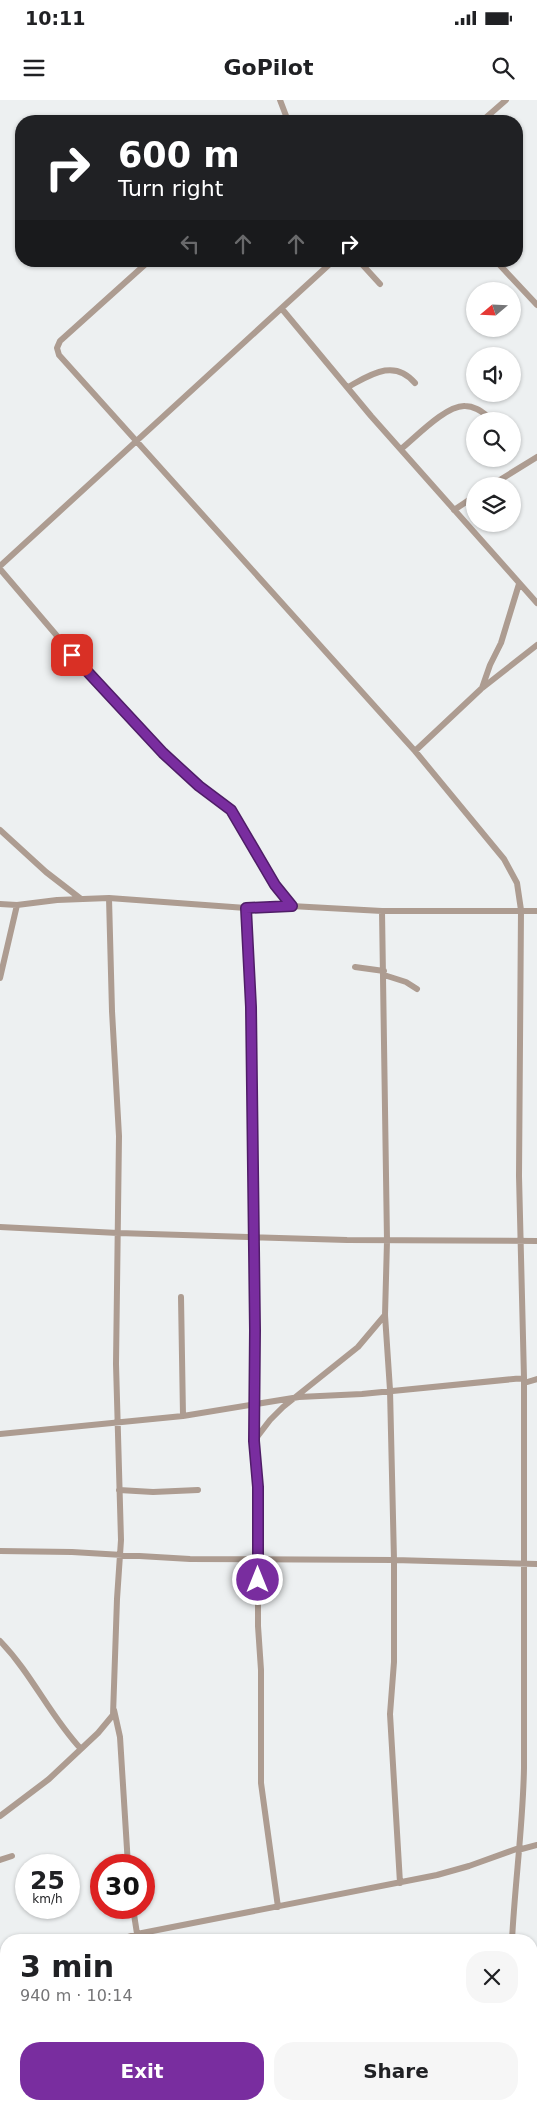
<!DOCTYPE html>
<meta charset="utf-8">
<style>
body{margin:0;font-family:"DejaVu Sans",sans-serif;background:#f6f6f6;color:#202124;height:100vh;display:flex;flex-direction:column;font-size:19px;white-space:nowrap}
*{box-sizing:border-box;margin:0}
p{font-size:16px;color:#757577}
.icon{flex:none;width:28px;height:28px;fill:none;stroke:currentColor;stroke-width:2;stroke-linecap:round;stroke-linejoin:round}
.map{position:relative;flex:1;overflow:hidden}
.panel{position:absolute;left:0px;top:1834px;width:538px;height:176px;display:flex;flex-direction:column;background:#fff;border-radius:20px 20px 0 0;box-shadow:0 1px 4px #0004}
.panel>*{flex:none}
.hud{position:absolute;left:15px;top:15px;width:508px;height:152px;border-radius:20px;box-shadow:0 1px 4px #0004;background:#202124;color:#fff;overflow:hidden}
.needle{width:32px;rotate:251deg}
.tools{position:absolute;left:466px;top:182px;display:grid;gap:10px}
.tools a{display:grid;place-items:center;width:55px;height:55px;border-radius:50%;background:#fff;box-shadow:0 1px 4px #0004;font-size:25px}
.speed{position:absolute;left:15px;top:1754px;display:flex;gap:10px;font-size:25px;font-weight:700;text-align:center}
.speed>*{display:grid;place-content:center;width:65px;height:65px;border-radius:50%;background:#fff;box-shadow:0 1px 4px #0004;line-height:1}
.speed small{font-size:12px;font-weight:400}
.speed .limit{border:8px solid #d22;background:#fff;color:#111}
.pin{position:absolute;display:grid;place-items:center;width:42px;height:42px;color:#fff;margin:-21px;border-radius:10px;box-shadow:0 2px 8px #0006}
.me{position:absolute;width:55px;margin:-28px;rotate:0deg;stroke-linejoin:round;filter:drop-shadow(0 0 4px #0008)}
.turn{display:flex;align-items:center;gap:18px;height:105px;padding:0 20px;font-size:22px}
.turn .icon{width:65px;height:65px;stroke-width:2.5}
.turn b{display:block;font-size:35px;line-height:42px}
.lanes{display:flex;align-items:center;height:48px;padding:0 20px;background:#0003;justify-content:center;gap:25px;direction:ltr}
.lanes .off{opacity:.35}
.round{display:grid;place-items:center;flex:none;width:52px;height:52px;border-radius:20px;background:#f6f6f6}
.head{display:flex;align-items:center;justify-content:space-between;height:85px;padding:0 20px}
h1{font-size:30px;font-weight:800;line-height:38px}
.primary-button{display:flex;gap:10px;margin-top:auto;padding:10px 20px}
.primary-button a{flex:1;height:58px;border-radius:20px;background:#792d9f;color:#fff;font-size:20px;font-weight:800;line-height:58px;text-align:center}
.primary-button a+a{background:#f6f6f6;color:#202124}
.status{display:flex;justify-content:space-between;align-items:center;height:35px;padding:0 25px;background:#fff;direction:ltr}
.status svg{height:14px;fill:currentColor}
header{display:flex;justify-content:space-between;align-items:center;height:65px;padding:0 20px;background:#fff;font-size:22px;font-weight:800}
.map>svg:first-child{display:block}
</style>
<div class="status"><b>10:11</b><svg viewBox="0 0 49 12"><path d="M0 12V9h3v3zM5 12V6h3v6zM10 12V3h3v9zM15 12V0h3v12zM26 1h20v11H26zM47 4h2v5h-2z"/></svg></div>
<header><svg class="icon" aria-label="menu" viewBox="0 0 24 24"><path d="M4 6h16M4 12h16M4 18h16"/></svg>GoPilot<svg class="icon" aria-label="search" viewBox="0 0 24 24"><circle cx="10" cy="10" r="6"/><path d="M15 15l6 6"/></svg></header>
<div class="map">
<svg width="537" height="2009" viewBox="0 0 537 2009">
<rect width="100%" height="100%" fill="#edf0f1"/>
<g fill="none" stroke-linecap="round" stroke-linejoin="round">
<path stroke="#ad9c91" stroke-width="6" d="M280,0L288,21
M482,21L506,0
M149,161L60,241L57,248L59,255L415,651L504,759L517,783L521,810L519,1076L524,1278V1668C523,1725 515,1782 512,1840
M359,161L380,184
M496,161L537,205
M282,209L371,316L537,503
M348,287C370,275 394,258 415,283
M401,349C416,337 446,305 465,306C475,306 482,312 489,317
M490,386L537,357
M454,410L475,396
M0,466L333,161
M0,469L98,584L163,653L199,686L231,710L275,785L291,806
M482,588L490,565L501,543L519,484
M415,651L481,589L537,545
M0,730L46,772L81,799
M0,804L17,805L57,800L109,798L246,808L291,806L382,811H537
M246,808L251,907L255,1230L254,1341L258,1387V1526L261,1570V1683L278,1807
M382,811L387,1141L385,1215L390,1290L394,1460V1562L390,1614L400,1783
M355,867L384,871
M384,875L406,882L417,889
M0,878L17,805
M0,1127L118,1133L347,1140L537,1141
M181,1197L183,1316
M524,1283L537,1279
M0,1334L183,1316L299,1297L362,1294L524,1278
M254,1341L270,1320L283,1307L358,1247L385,1215
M119,1390L153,1392L198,1390
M0,1451L72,1452L190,1459L394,1460L537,1464
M0,1541C32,1574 50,1616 81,1649
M114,1610L120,1637L128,1765
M0,1716L49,1679L98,1633L113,1615L117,1499L121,1440L116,1264L119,1036L112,911L109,798
M518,1750L537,1745
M0,1760L12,1756
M133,1808L138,1840
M118,1840L137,1834L437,1775L469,1766L519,1748
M0,1875L6,1873
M168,2004L169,2009
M517,2009V2004"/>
</g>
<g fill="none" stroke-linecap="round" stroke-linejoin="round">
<g stroke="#4f1d67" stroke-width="12">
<path id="route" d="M72,555L163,653L199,686L231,710L275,785L292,806L246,808L251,907L255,1230L254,1341L258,1387V1480"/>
</g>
<use href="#route" stroke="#792d9f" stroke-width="9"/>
</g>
</svg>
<div class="tools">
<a><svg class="needle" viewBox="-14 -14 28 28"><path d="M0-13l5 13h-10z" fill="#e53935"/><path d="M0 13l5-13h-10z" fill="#757577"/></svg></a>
<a><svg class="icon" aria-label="sound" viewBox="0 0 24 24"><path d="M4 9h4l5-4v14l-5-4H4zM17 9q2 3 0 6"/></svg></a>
<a><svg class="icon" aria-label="search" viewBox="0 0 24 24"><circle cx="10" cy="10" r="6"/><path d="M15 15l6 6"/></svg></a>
<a><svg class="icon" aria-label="layers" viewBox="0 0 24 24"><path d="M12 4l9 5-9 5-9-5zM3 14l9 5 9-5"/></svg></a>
</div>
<div class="speed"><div>25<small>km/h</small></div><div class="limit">30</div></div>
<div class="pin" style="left:72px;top:555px;background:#d93025"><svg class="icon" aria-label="arrive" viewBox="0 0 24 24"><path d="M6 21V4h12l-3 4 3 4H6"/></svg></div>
<svg class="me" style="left:258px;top:1480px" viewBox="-20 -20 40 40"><circle r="17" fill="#792d9f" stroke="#fff" stroke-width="3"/><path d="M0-11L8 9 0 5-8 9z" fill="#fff"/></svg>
<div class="hud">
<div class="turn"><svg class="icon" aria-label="right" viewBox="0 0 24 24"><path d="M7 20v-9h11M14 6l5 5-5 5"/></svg><div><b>600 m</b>Turn right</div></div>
<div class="lanes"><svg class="icon off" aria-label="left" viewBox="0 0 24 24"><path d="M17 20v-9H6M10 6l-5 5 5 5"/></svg><svg class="icon off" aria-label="ahead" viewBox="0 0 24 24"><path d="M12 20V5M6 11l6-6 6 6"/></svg><svg class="icon off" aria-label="ahead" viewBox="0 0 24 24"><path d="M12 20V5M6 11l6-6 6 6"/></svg><svg class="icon" aria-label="right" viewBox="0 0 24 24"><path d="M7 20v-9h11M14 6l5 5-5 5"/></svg></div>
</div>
<section class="panel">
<div class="head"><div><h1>3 min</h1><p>940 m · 10:14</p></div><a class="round"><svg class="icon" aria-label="close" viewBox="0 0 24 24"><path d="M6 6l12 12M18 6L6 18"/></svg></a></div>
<div class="primary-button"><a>Exit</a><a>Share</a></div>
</section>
</div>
